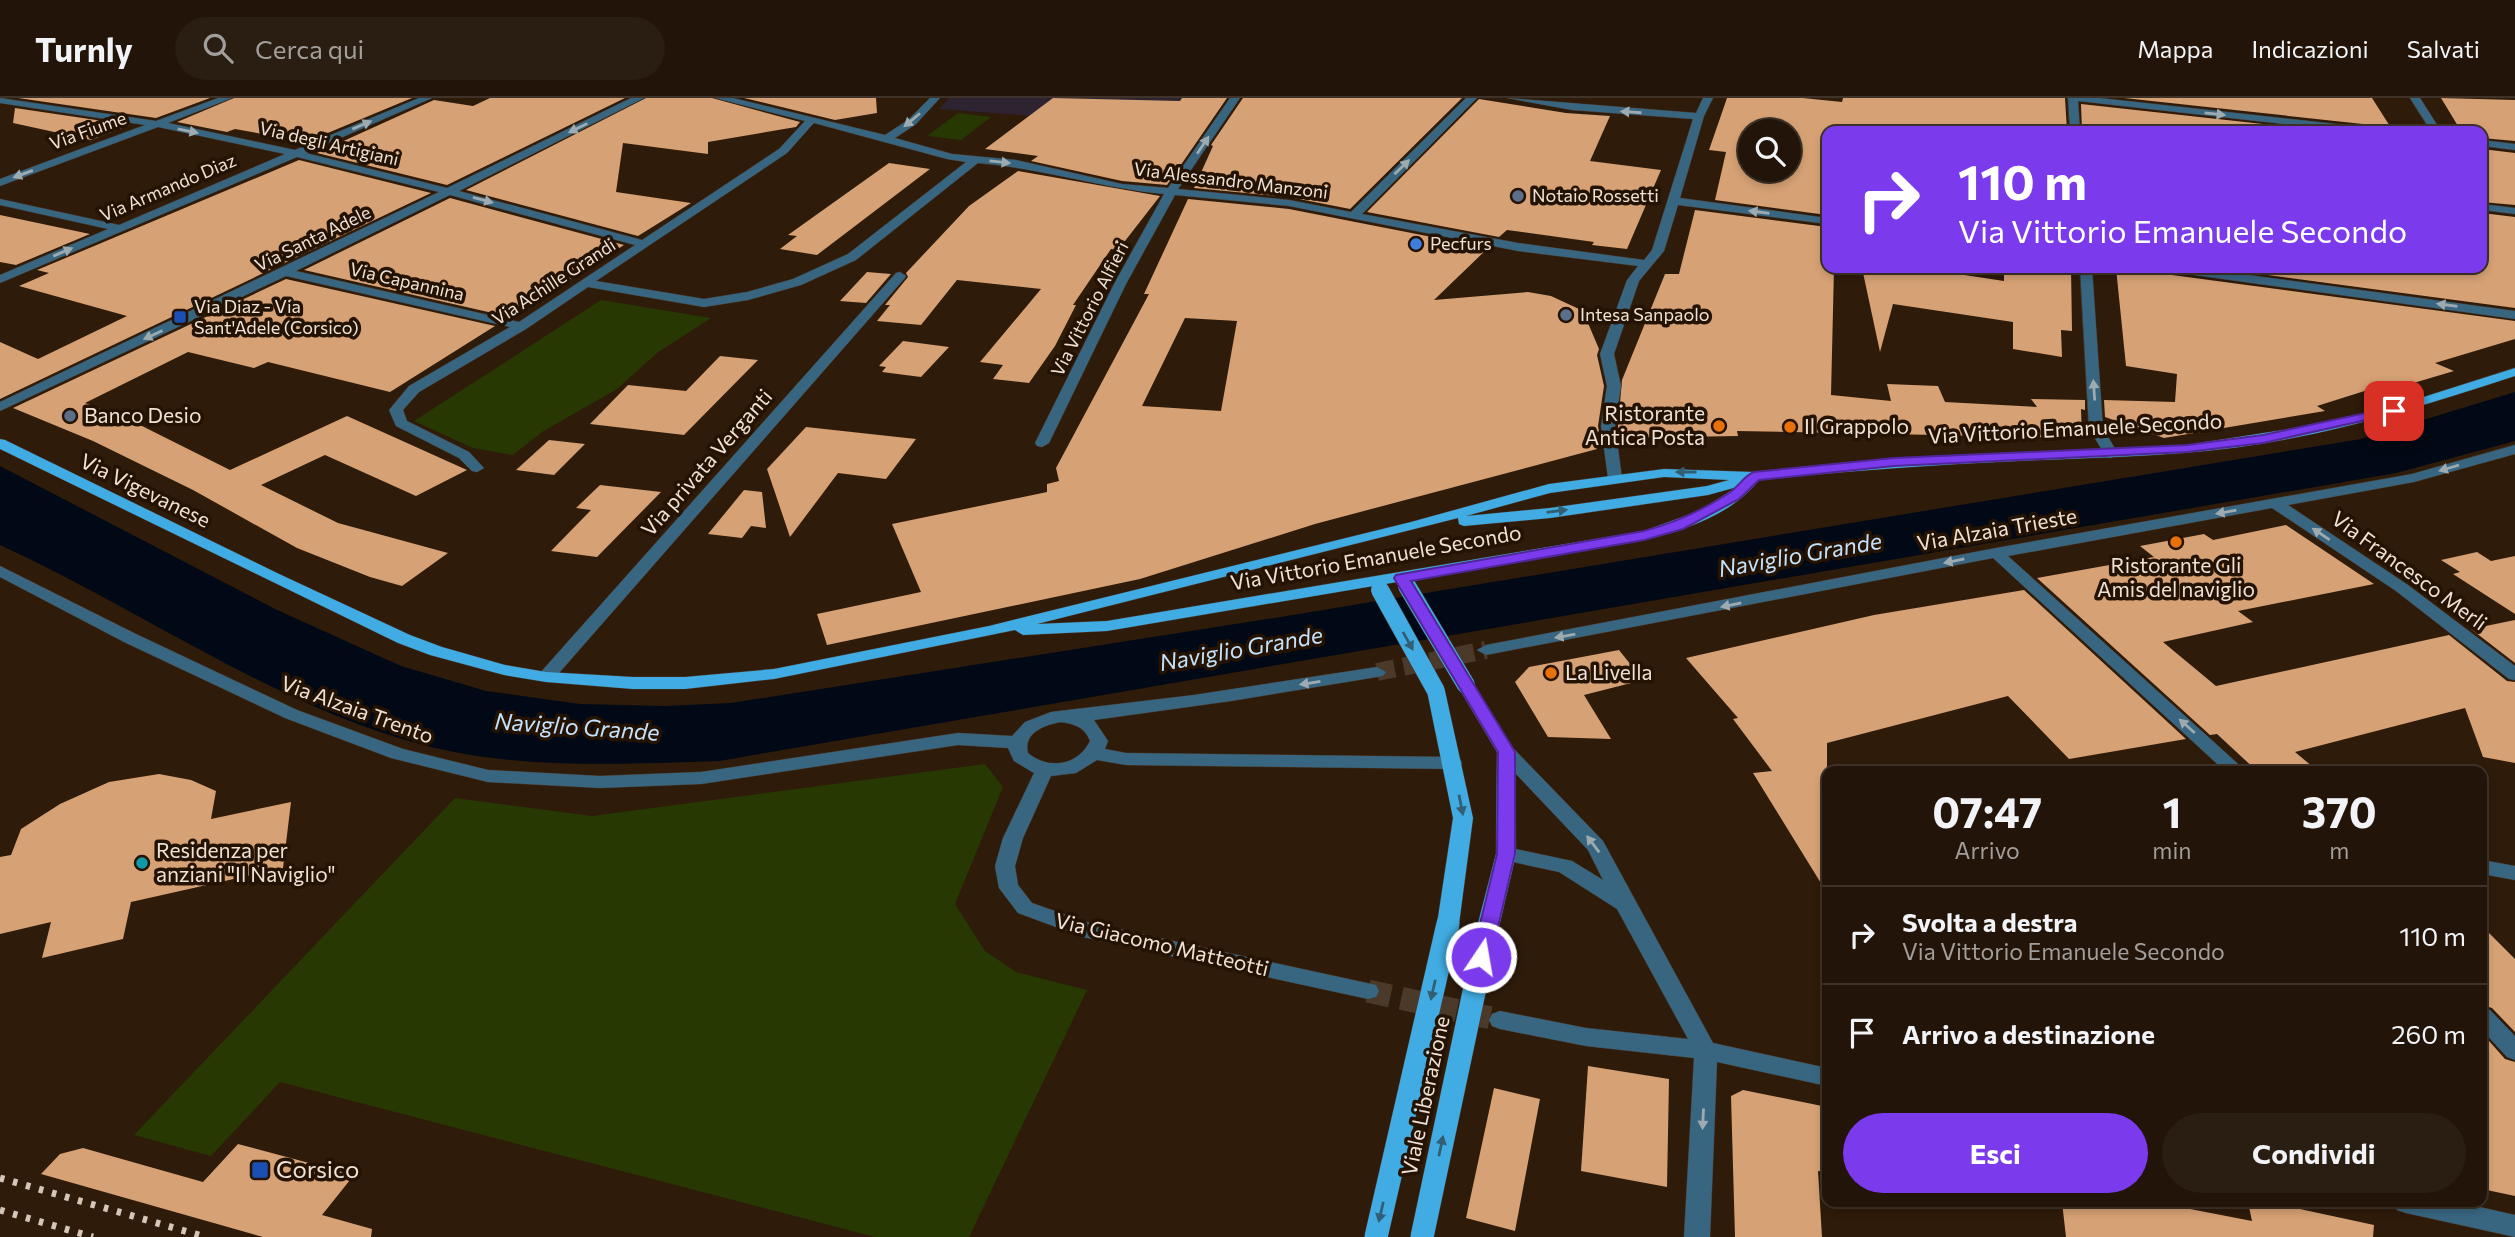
<!DOCTYPE html>
<html lang="it">
<style>
body{margin:0;font-family:Commissioner,sans-serif;background:#2a1d12;color:#f1f3f6;height:100vh;display:flex;flex-direction:column;font-size:26px;white-space:nowrap}
*{box-sizing:border-box;margin:0}
p{font-size:23px;color:#a29e9c}
.icon{flex:none;width:38px;height:38px;fill:none;stroke:currentColor;stroke-width:2;stroke-linecap:round;stroke-linejoin:round}
.map{position:relative;flex:1;overflow:hidden}
.side{position:absolute;left:1822px;top:668px;width:665px;height:441px;display:flex;flex-direction:column;background:#221408;border-radius:14px;box-shadow:0 4px 10px #0003,0 0 0 2px #3f3329}
.side>*{flex:none}
.banner{position:absolute;left:1822px;top:28px;width:665px;height:147px;border-radius:14px;box-shadow:0 4px 10px #0003,0 0 0 2px #3f3329;background:#7c3aed;color:#fff;overflow:hidden}
.controls{position:absolute;left:1738px;top:21px;display:grid;gap:14px}
.controls a{display:grid;place-items:center;width:63px;height:63px;border-radius:50%;background:#221408;box-shadow:0 4px 10px #0003,0 0 0 2px #3f3329;font-size:35px}
.pin{position:absolute;display:grid;place-items:center;width:60px;height:60px;color:#fff;margin:-30px;border-radius:14px;box-shadow:0 4px 10px #0006}
.me{position:absolute;width:77px;margin:-38px;rotate:12deg;stroke-linejoin:round;filter:drop-shadow(0 0 5px #0008)}
.turn{display:flex;align-items:center;gap:24px;height:147px;padding:0 21px;font-size:32px}
.turn .icon{width:91px;height:91px;stroke-width:2.5}
.turn b{display:block;font-size:49px;line-height:60px}
.eta{display:flex;justify-content:space-evenly;align-items:center;height:119px;text-align:center}
.eta b{font-size:42px;font-weight:700;line-height:49px}
.action{display:flex;gap:14px;margin-top:auto;padding:14px 21px}
.action a{flex:1;height:80px;border-radius:42px;background:#7c3aed;color:#fff;font-size:28px;font-weight:700;line-height:80px;text-align:center}
.action a+a{background:#2a1d12;color:#f1f3f6}
ul{padding:0;list-style:none}
li{display:flex;align-items:center;gap:21px;height:98px;padding:0 21px;border-top:2px solid #3f3329}
li div{flex:1}
li b{display:block;font-size:26px}
li em{font-style:normal}
header{display:flex;align-items:center;gap:42px;box-sizing:border-box;height:98px;padding:0 35px;background:#221408;border-bottom:2px solid #3f3329}
header strong{font-size:33px}
nav{display:flex;gap:38px;margin-inline-start:auto;font-size:24px}
.search{width:490px;height:63px;background:#2a1d12;display:flex;align-items:center;gap:18px;box-sizing:border-box;padding:0 24px;border-radius:38px;color:#a29e9c;font-size:26px}
.map>svg:first-child{display:block}
</style>
<header>
<strong>Turnly</strong>
<div class="search"><svg class="icon" aria-label="search" viewBox="0 0 24 24"><circle cx="10" cy="10" r="6"/><path d="M15 15l6 6"/></svg>Cerca qui</div>
<nav><a>Mappa</a><a>Indicazioni</a><a>Salvati</a></nav>
</header>
<div class="map">
<svg width="2515" height="1139" viewBox="0 0 2515 1139">
<rect width="100%" height="100%" fill="#2e1b0a"/>
<path fill="#2e2331" d="M949,0H1217L1196,30L939,11Z"/>
<path fill="#273803" d="M958,15L991,19L961,42L927,38Z
M601,202L711,220L657,255L617,291L542,334L513,357L473,350L414,323Z
M985,666L1003,689L955,806L985,853L1016,874L1087,892L969,1139H875L280,984L211,1058L134,1037L455,700L592,718Z"/>
<path fill="#000915" d="M2515,294V343L2396,375L719,663C621,666 519,672 423,647C273,607 140,511 0,447V368L275,511L401,568L486,593L580,606L665,608L731,605L1287,518L2361,341Z"/>
<path fill="#d6a174" fill-rule="evenodd" d="M18,0H210L156,20Z
M234,0H412L306,44L235,31L227,34L177,24Z
M490,0H625L447,87L317,55L434,2L473,8Z
M646,0H712L800,24L796,29L708,44V56L623,45L616,94L691,105L638,138L466,92Z
M744,0H876L877,15L835,22Z
M1053,0L1180,3L1182,0H1227L1167,87L1122,83L1031,63L1038,58L985,51Z
M1243,0H1462L1350,111L1289,99L1194,90L1213,48L1211,47Z
M1727,0H1803L1842,4L1843,0H2065L2067,33H1827V117L1715,102L1726,54L1709,52ZM1750,33H1788V72H1750Z
M2124,0H2372L2393,33H2379L2372,27Z
M2441,0L2515,2V43L2482,40V33H2461Z
M1479,1L1566,15L1610,18L1590,63L1661,72L1627,151L1592,147L1594,144L1507,132L1499,139L1367,114Z
M2081,6L2326,33H2082Z
M15,10L130,27L91,42L13,25Z
M2482,51L2515,55V107L2482,104Z
M299,62L431,95L0,301V244L38,261L127,218L19,188L49,175L37,172Z
M889,65L930,71L817,157L780,151L797,138L788,137Z
M1018,73L1160,98L1118,152L1111,151L1073,207H1076L1055,248L1029,285L993,281L1003,267L980,264L1041,191L957,182L921,227L877,223L890,207H885L908,179L906,175L969,108Z
M450,100L624,147L510,219L304,172Z
M1188,101L1289,111L1488,150L1434,202L1528,194L1551,198L1579,211L1585,218L1599,251L1597,257L1604,288L1598,328L1600,340H1596L1597,351L1315,426L1140,481L827,547L817,516L921,494L892,426L1047,394V386L1059,383L1056,370L1149,196H1144ZM1185,220L1237,223L1221,313L1142,308Z
M1695,112L1827,129V170H1834L1831,297L1891,303L1887,286L1938,288L1945,304L2037,309L2031,301L2085,302V312L2081,311L2082,340L1737,333L1738,338L1619,340L1618,328L1622,282L1665,176H1679Z
M2482,115L2515,119V210L2215,170H2482Z
M0,117L90,136L16,167L0,164Z
M1862,170H1890L1937,177L1938,173L2004,183V170H2071L2072,233L2061,232L2062,259L2013,251V224L1893,206L1880,254Z
M2116,170H2164L2172,177L2515,223V241L2435,265L2454,273L2400,289L2390,285L2317,308L2325,313L2164,340L2105,319L2104,302L2175,304L2177,276L2126,268Z
M867,174L891,176L866,205L840,203Z
M286,181L495,228L390,294L268,264L254,270L188,254L85,305L134,324L230,372L347,318L467,372L416,398L325,357L261,387L338,425L448,455L402,488L370,479L297,450L193,392L93,343L13,310Z
M903,243L949,249L921,279L882,274L886,269L879,268Z
M720,258L758,262L684,337L590,326L628,287L686,293Z
M806,329L916,341L886,381L838,375L790,439L767,371Z
M549,342L585,346L554,377L516,372Z
M600,387L661,394L597,459L551,453L591,412L576,410Z
M744,392L762,394L766,430L751,428L742,440L708,436Z
M2286,427L2374,486L2238,513L2253,524L2163,544L2216,588L2449,537L2507,583L2515,584V665L2483,659L2465,610L2295,654L2319,674H2258L2217,636L2210,637L2037,480L2154,459L2140,448L2204,436L2213,442Z
M2477,454L2491,463L2515,458V516L2453,476L2460,474L2441,462Z
M2024,492L2186,641L2069,661L2008,598L1827,645V795L1753,675L1772,673L1733,621L1738,620L1686,560L1874,517Z
M2515,522V565L2471,531Z
M1619,552L1643,582L1584,597L1611,641L1548,639L1515,584L1529,569Z
M159,676L191,682L216,693L211,721L291,704L283,770L131,804L123,841L42,860L51,824L0,836V759L11,757L21,731L60,706L109,684Z
M2482,828L2515,861V934L2492,910L2482,907Z
M2482,935L2505,961L2515,964V1098L2482,1091Z
M1588,968L1669,981L1667,1089L1581,1073Z
M1494,990L1540,1001L1515,1133L1466,1120Z
M1743,992L1827,1009V1074L1818,1073L1822,1139H1735L1731,998Z
M238,1046L354,1077L322,1117L372,1131L371,1139H263L41,1076L60,1056L83,1050L203,1084Z
M2062,1104H2154L2252,1123L2248,1104H2268L2374,1127L2373,1139H2066Z"/>
<g fill="none" stroke-linecap="round" stroke-linejoin="round">
<path stroke="#4b3929" stroke-width="18" stroke-dasharray="18 9" stroke-linecap="butt" d="M1377,574L1486,552"/>
<path stroke="#4b3929" stroke-width="23" stroke-dasharray="23 11" stroke-linecap="butt" d="M1368,893L1500,922"/>
<g stroke="#493727" stroke-width="1">
<path id="minor" d="M0,0L156,23L218,0H232L168,25L295,52L419,0H432L306,55L447,90L631,0H644L459,93L642,142L779,51L805,23L715,0H733L885,37L908,22L930,0H940L916,26L895,40L952,56L1016,62L1122,86L1168,90L1230,0H1240L1178,91L1289,102L1351,114L1466,0H1477L1362,116L1518,145L1644,162L1652,152L1693,21L1572,12L1507,0L1696,15L1703,0H1713L1704,18L1680,100L1827,120V126L1678,107L1664,153L1639,183L1614,256L1621,288L1615,328L1622,380L1615,384L1608,380L1601,328L1607,288L1600,256L1627,182L1638,168L1518,153L1289,108L1175,97L1126,186L1049,345L1042,349L1037,348L1035,345L1114,186L1164,96C1101,90 1041,70 978,65L856,162L801,187L748,202L704,209L588,189L526,231L419,294L403,312L407,323L469,354L484,370L477,374L472,373L459,360L396,328L389,312L409,288L510,229L286,178L0,313V304L439,94L297,59L0,185V177L108,131L0,107V101L119,127L285,56L158,29L0,88V81L145,27L0,5ZM814,25L947,61L966,64L848,156L793,181L747,194L704,201L596,183L787,55ZM450,97L635,147L519,224L296,173Z
M2068,0H2100L2372,30L2377,33H2347L2078,3L2080,33H2070Z
M2410,0H2420L2441,33H2431Z
M2482,42L2515,46V52L2482,48Z
M2482,106L2515,110V116L2482,112Z
M2080,170H2092L2103,330L2118,356L2111,360L2106,359L2089,330Z
M2166,170H2197L2515,213V221L2172,174Z
M900,174L906,178L904,181L552,583H540L537,579L540,575L896,175Z
M2515,347V356L2414,384L2288,407L2408,487L2515,568V582L2509,581L2396,493L2272,410L2008,458L2247,674H2226L1993,460L1486,557L1477,552L1486,547L1996,450L2412,376Z
M0,468L136,536L297,612L403,651L488,672L600,678L701,674L958,635L1012,638L1025,624L1051,614L1194,597L1377,569L1386,574L1383,578L1231,603L1094,622L1108,643L1105,651L1126,655L1453,659L1460,661L1462,665L1460,669L1453,671L1126,667L1097,662L1076,675L1051,678L1023,740L1015,768L1018,787L1032,805L1086,824L1376,887L1379,893L1376,899L1368,901L1083,839L1018,815L999,790L995,768L1003,740L1034,675L1014,663L1008,650L958,647L701,686L600,690L488,684L391,660L285,620L124,544L0,479ZM1061,624C1074,626 1085,629 1090,643C1078,668 1048,672 1028,655C1023,635 1044,627 1061,624Z
M1506,648L1513,650L1603,743L1713,945L1827,970V988L1717,964L1710,1139H1684L1694,960L1586,948L1500,931L1492,928L1489,922L1492,916L1500,913L1586,930L1688,941L1617,811L1559,774L1499,761L1496,756L1499,751L1506,749L1572,763L1603,782L1588,752L1499,658L1497,654L1499,650Z
M2482,762L2515,768V782L2482,776Z
M2482,909L2490,912L2515,938V962L2507,959L2482,932Z
M2394,1104H2457L2515,1117V1139L2406,1115L2397,1112Z"/>
</g>
<g stroke="#493727" stroke-width="1">
<path id="major" d="M2515,270V278C2432,305 2351,331 2265,345C2183,359 2100,359 2017,363C1930,367 1845,373 1759,382C1731,417 1687,431 1645,442L1107,533L1023,537L1015,532L774,581L685,591H633L546,584L504,577L430,557L398,545L0,351V341L5,342L277,475L410,537L442,549L505,567L546,574L633,579H685L774,571L989,528L1411,424L1549,386L1664,371L1754,374L1894,360L2187,347L2334,324L2389,310ZM1664,379L1729,382L1707,388L1550,410L1466,418L1550,395ZM1737,389L1699,413L1644,433L1107,523L1037,526L1458,420L1459,426L1464,428L1550,420L1708,397Z
M1466,581L1472,583L1515,654L1516,756L1498,833L1494,839L1487,841L1480,839L1476,833L1496,756L1497,654L1457,587Z
M1436,587L1445,593L1473,720L1459,826L1455,831L1448,834L1441,831L1437,826L1453,720L1427,593Z"/>
</g>
<use href="#minor" fill="#386681" fill-rule="evenodd"/>
<use href="#major" fill="#41ace3" fill-rule="evenodd"/>
<path stroke="#d5c6ba" stroke-width="7" stroke-dasharray="4.5 9" stroke-linecap="butt" d="M0,1080L206,1139
M0,1112L93,1139"/>
<g stroke="#493727" stroke-width="19" stroke-linecap="butt">
<path id="major-bridge-far1" d="M1407,488L1466,587
M1380,492L1436,593"/>
</g>
<g stroke="#493727" stroke-width="24" stroke-linecap="butt">
<path id="major-bridge" d="M1376,1139L1448,826
M1422,1139L1487,833"/>
</g>
<use href="#major-bridge-far1" stroke="#41ace3" stroke-width="18"/>
<use href="#major-bridge" stroke="#41ace3" stroke-width="23"/>
</g>
<defs><path id="oneway-solid" d="M-6-.8H1V-3.2L6.5 0L1 3.2V.8H-6Z" transform="scale(1.75)"/></defs>
<g fill="#9daab0">
<use href="#oneway-solid" transform="translate(1631 14) rotate(-176)"/>
<use href="#oneway-solid" transform="translate(2215 16) rotate(6)"/>
<use href="#oneway-solid" transform="translate(912 22) rotate(140)"/>
<use href="#oneway-solid" transform="translate(362 27) rotate(-23)"/>
<use href="#oneway-solid" transform="translate(578 30) rotate(154)"/>
<use href="#oneway-solid" transform="translate(188 33) rotate(11)"/>
<use href="#oneway-solid" transform="translate(1203 47) rotate(-56)"/>
<use href="#oneway-solid" transform="translate(1000 64) rotate(6)"/>
<use href="#oneway-solid" transform="translate(1402 69) rotate(-44)"/>
<use href="#oneway-solid" transform="translate(23 76) rotate(160)"/>
<use href="#oneway-solid" transform="translate(483 102) rotate(15)"/>
<use href="#oneway-solid" transform="translate(1759 114) rotate(-172)"/>
<use href="#oneway-solid" transform="translate(63 154) rotate(-23)"/>
<use href="#oneway-solid" transform="translate(2447 207) rotate(-172)"/>
<use href="#oneway-solid" transform="translate(153 237) rotate(155)"/>
<use href="#oneway-solid" transform="translate(2094 292) rotate(-94)"/>
<use href="#oneway-solid" transform="translate(2449 370) rotate(164)"/>
<use href="#oneway-solid" transform="translate(2226 414) rotate(170)"/>
<use href="#oneway-solid" transform="translate(2321 436) rotate(-146)"/>
<use href="#oneway-solid" transform="translate(1954 463) rotate(169)"/>
<use href="#oneway-solid" transform="translate(1731 507) rotate(169)"/>
<use href="#oneway-solid" transform="translate(1565 538) rotate(170)"/>
<use href="#oneway-solid" transform="translate(1310 585) rotate(171)"/>
<use href="#oneway-solid" transform="translate(2187 628) rotate(-138)"/>
<use href="#oneway-solid" transform="translate(1593 746) rotate(-127)"/>
<use href="#oneway-solid" transform="translate(1703 1021) rotate(93)"/>
</g>
<g fill="#325f73">
<use href="#oneway-solid" transform="translate(1686 374) rotate(180)"/>
<use href="#oneway-solid" transform="translate(1557 413) rotate(-8)"/>
<use href="#oneway-solid" transform="translate(1408 543) rotate(61)"/>
<use href="#oneway-solid" transform="translate(1461 707) rotate(79)"/>
<use href="#oneway-solid" transform="translate(1433 892) rotate(103)"/>
<use href="#oneway-solid" transform="translate(1441 1048) rotate(-78)"/>
<use href="#oneway-solid" transform="translate(1381 1114) rotate(103)"/>
</g>
<path fill="#7c3aed" stroke="#51269a" stroke-width="2" d="M2394,309L2400,313L2398,315L2263,345L2187,354L1894,368L1759,382L1739,401L1683,431L1644,442L1411,483L1515,654V756L1491,859L1488,864L1481,866L1474,864L1472,859L1497,756L1498,654L1394,480L1396,477L1644,433C1674,425 1703,412 1729,395C1738,389 1745,377 1754,374L1894,360L2187,347L2263,337Z"/>
<g fill="#5c6f8a" stroke="#241203" stroke-width="2.5">
<circle cx="1518" cy="98" r="7"/>
<circle cx="1566" cy="217" r="7"/>
<circle cx="70" cy="318" r="7"/>
</g>
<circle fill="#3f7fe0" stroke="#241203" stroke-width="2.5" cx="1416" cy="146" r="7"/>
<g fill="#1a4fb4" stroke="#241203" stroke-width="2.5">
<rect x="173" y="212" width="14" height="14" rx="3.5"/>
<rect x="251" y="1063" width="18" height="18" rx="3.5"/>
</g>
<g fill="#e8710a" stroke="#241203" stroke-width="2.5">
<circle cx="1719" cy="328" r="7"/>
<circle cx="1790" cy="329" r="7"/>
<circle cx="2176" cy="444" r="7"/>
<circle cx="1551" cy="575" r="7"/>
</g>
<circle fill="#0f9aa8" stroke="#241203" stroke-width="2.5" cx="142" cy="765" r="7"/>
<g text-anchor="middle" stroke-width="7" stroke-linejoin="round" paint-order="stroke">
<g font-size="18" fill="#efe1d6" stroke="#241203">
<text transform="translate(88 33) rotate(-20)" y="6">Via Fiume</text>
<text transform="translate(329 46) rotate(13)" y="6">Via degli Artigiani</text>
<text transform="translate(1231 83) rotate(7)" y="6">Via Alessandro Manzoni</text>
<text transform="translate(168 90) rotate(-23)" y="6">Via Armando Diaz</text>
<text transform="translate(313 141) rotate(-26)" y="6">Via Santa Adele</text>
<text transform="translate(407 184) rotate(13)" y="6">Via Capannina</text>
<text transform="translate(554 184) rotate(-33)" y="6">Via Achille Grandi</text>
<text transform="translate(1090 211) rotate(-63)" y="6">Via Vittorio Alfieri</text>
</g>
<g font-size="18" fill="#efe1d6" stroke="#241203" text-anchor="start">
<text x="1532" y="104">Notaio Rossetti</text>
<text x="1430" y="152">Pecfurs</text>
<text x="194" y="215">Via Diaz - Via<tspan x="194" dy="21">Sant'Adele (Corsico)</tspan></text>
<text x="1580" y="223">Intesa Sanpaolo</text>
</g>
<g font-size="21" fill="#efe1d6" stroke="#241203" text-anchor="start">
<text x="1705" y="323" text-anchor="end">Ristorante<tspan x="1705" dy="24">Antica Posta</tspan></text>
<text x="84" y="325">Banco Desio</text>
<text x="1804" y="336">Il Grappolo</text>
<text x="2176" y="475" text-anchor="middle">Ristorante Gli<tspan x="2176" dy="24">Amis del naviglio</tspan></text>
<text x="1565" y="582">La Livella</text>
<text x="156" y="760">Residenza per<tspan x="156" dy="24">anziani "Il Naviglio"</tspan></text>
</g>
<g font-size="21" fill="#efe1d6" stroke="#241203">
<text transform="translate(2075 331) rotate(-3)" y="7">Via Vittorio Emanuele Secondo</text>
<text transform="translate(707 365) rotate(-49)" y="7">Via privata Verganti</text>
<text transform="translate(145 393) rotate(26)" y="7">Via Vigevanese</text>
<text transform="translate(1997 432) rotate(-10)" y="7">Via Alzaia Trieste</text>
<text transform="translate(1376 460) rotate(-10)" y="7">Via Vittorio Emanuele Secondo</text>
<text transform="translate(2409 473) rotate(36)" y="7">Via Francesco Merli</text>
<text transform="translate(357 612) rotate(20)" y="7">Via Alzaia Trento</text>
<text transform="translate(1162 847) rotate(13)" y="7">Via Giacomo Matteotti</text>
<text transform="translate(1426 998) rotate(-78)" y="7">Viale Liberazione</text>
</g>
<g font-size="23" font-style="italic" fill="#c4e2fb" stroke="#241203">
<text transform="translate(1800 457) rotate(-10)" y="8">Naviglio Grande</text>
<text transform="translate(1241 551) rotate(-10)" y="8">Naviglio Grande</text>
<text transform="translate(577 629) rotate(4)" y="8">Naviglio Grande</text>
</g>
<g font-size="24" fill="#efe1d6" stroke="#241203" text-anchor="start">
<text x="276" y="1080">Corsico</text>
</g>
</g>
</svg>
<div class="controls">
<a><svg class="icon" aria-label="search" viewBox="0 0 24 24"><circle cx="10" cy="10" r="6"/><path d="M15 15l6 6"/></svg></a>
</div>
<div class="pin" style="left:2394px;top:313px;background:#d93025"><svg class="icon" aria-label="arrive" viewBox="0 0 24 24"><path d="M6 21V4h12l-3 4 3 4H6"/></svg></div>
<svg class="me" style="left:1481px;top:859px" viewBox="-20 -20 40 40"><circle r="17" fill="#7c3aed" stroke="#fff" stroke-width="3"/><path d="M0-11L8 9 0 5-8 9z" fill="#fff"/></svg>
<div class="banner">
<div class="turn"><svg class="icon" aria-label="right" viewBox="0 0 24 24"><path d="M7 20v-9h11M14 6l5 5-5 5"/></svg><div><b>110 m</b>Via Vittorio Emanuele Secondo</div></div>
</div>
<section class="side">
<div class="eta">
<div><b>07:47</b><p>Arrivo</p></div>
<div><b>1</b><p>min</p></div>
<div><b>370</b><p>m</p></div>
</div>
<ul>
<li><svg class="icon" aria-label="right" viewBox="0 0 24 24"><path d="M7 20v-9h11M14 6l5 5-5 5"/></svg><div><b>Svolta a destra</b><p>Via Vittorio Emanuele Secondo</p></div><em>110 m</em></li>
<li><svg class="icon" aria-label="arrive" viewBox="0 0 24 24"><path d="M6 21V4h12l-3 4 3 4H6"/></svg><div><b>Arrivo a destinazione</b></div><em>260 m</em></li>
</ul>
<div class="action"><a>Esci</a><a>Condividi</a></div>
</section>
</div>
